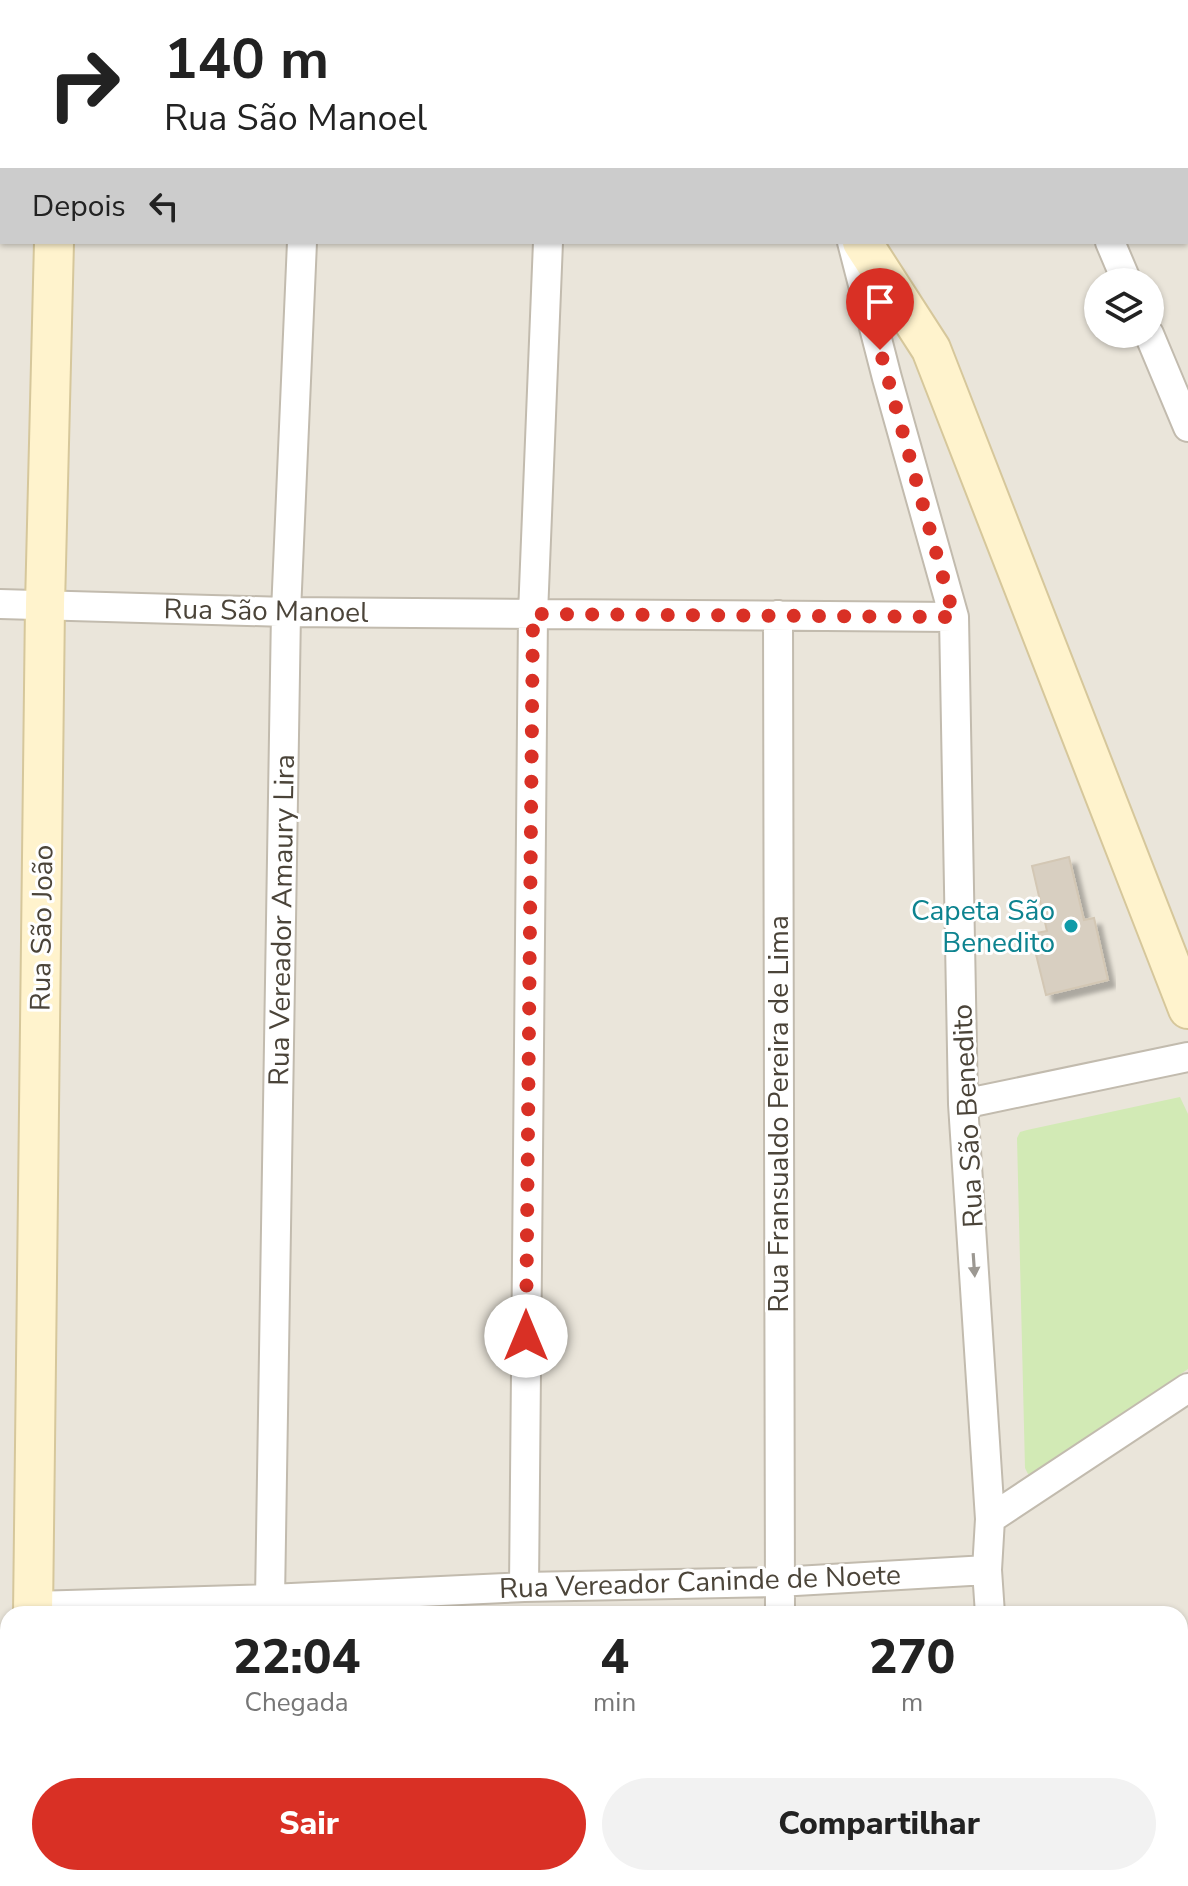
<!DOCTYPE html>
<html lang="pt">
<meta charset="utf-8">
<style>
body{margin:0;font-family:"Nunito Sans",sans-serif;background:#f2f2f2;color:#222;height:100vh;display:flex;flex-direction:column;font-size:30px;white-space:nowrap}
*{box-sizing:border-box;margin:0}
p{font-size:26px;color:#767676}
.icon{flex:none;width:44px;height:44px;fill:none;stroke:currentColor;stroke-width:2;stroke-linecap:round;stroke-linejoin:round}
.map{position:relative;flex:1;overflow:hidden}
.side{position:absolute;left:0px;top:1606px;width:1188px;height:280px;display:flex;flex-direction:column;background:#fff;border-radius:24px 24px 0 0;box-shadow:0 2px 6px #0004}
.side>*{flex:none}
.banner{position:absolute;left:0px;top:0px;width:1188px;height:244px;box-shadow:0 2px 6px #0004;background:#fff;color:#222;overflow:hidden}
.controls{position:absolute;left:1084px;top:268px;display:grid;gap:16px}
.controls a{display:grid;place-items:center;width:80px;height:80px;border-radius:50%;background:#fff;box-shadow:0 2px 6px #0004;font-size:40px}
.pin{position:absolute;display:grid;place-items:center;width:68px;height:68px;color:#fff;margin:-82px -34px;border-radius:50% 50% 50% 0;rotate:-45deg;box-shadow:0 0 8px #0007}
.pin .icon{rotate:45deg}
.me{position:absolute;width:88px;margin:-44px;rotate:0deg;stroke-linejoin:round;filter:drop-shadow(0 0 6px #0008)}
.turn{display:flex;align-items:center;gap:28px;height:168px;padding:0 32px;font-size:36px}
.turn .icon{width:104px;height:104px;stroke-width:2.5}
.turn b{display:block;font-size:56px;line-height:68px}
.then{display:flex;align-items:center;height:76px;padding:0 32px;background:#0003;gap:16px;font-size:30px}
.eta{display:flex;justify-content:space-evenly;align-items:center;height:136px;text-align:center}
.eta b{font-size:48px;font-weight:800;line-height:56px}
.action{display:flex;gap:16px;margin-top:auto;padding:16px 32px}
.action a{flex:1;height:92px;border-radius:48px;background:#d93025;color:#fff;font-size:32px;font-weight:800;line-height:92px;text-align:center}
.action a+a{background:#f2f2f2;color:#222}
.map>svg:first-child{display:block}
</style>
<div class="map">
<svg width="1188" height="1886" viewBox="0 0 1188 1886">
<defs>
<filter id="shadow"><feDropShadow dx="7" dy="7" stdDeviation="2" flood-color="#0004"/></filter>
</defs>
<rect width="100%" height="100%" fill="#f6f3ec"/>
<path fill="#eae5da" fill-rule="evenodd" d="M0,0H1188V1886H0ZM2,2H1186V242H2ZM1098,282H1150V334H1098ZM8,1614H1180V1878H8Z"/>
<path fill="#d2eab5" d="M1180,1097L1188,1114V1369L1037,1473L1028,1474L1025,1468L1017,1138L1020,1132L1027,1130Z
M909,1878H1114L1102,1886H891Z"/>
<path fill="#d8cfc1" stroke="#d3c7b4" stroke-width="2" filter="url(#shadow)" d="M1069,857L1084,920L1094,918L1108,980L1046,995L1031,934L1047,931L1032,866Z"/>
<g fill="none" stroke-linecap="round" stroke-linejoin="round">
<g stroke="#c2bbae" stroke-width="32">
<path id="street" d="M1074,0L1076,2
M313,2V0
M558,2V0
M1122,2L1132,0
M852,242L887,378L954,617L963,1104L990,1519L987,1570L990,1614
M1110,242L1127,282
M1149,334L1188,427
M0,604L286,612L954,617
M778,615L780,1614
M963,1104L1188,1057
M990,1519L1188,1388
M524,1587L533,614L548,242
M270,1599L286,612L302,242
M33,1606L270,1599L524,1587L778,1582L987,1570"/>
</g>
<g stroke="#d6c79b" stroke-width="42">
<path id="secondary" d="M759,0L761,2
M59,2V0
M862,242L931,349L1188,1009
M33,1614L45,605L54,242
M1180,1742L1188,1740
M1180,1856L1188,1850
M46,1878L54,1886
M794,1878L795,1886
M634,1886L709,1878
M1138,1886L1149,1878"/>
</g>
<use href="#street" stroke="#fff" stroke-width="28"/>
<use href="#secondary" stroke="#fff3cd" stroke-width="38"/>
</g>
<defs><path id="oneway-solid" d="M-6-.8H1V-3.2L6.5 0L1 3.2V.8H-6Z" transform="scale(2)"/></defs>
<use fill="#9c9892" href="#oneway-solid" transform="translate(974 1265) rotate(86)"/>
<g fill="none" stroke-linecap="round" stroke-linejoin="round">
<path stroke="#d93025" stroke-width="14" stroke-dasharray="0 25.2" d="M526,1336L533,614L954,617L880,350"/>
</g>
<circle fill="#0f9aa8" stroke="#fff" stroke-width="3" cx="1071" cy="926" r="8"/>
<g text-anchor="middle" stroke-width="6" stroke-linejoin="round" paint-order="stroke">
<g font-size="28" fill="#4b4439" stroke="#fff">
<text transform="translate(266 610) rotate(1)" y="10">Rua São Manoel</text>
<text transform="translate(281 920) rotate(-89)" y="10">Rua Vereador Amaury Lira</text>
<text transform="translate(41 928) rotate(-89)" y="10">Rua São João</text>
<text transform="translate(778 1114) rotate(-90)" y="10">Rua Fransualdo Pereira de Lima</text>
<text transform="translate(967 1116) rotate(-93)" y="10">Rua São Benedito</text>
<text transform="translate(700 1581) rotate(-2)" y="10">Rua Vereador Caninde de Noete</text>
</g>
<g font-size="28" fill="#0d838f" stroke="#fff" text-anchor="end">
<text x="1055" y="920">Capeta São<tspan x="1055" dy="32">Benedito</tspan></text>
</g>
</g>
</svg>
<div class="controls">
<a><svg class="icon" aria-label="layers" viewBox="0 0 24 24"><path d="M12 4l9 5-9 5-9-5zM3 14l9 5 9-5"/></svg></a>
</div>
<div class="pin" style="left:880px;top:350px;background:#d93025"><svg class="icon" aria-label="arrive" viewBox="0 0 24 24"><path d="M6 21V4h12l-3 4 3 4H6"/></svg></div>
<svg class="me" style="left:526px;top:1336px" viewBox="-20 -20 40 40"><circle r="19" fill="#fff"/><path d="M0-13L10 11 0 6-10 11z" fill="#d93025"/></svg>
<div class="banner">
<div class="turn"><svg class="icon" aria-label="right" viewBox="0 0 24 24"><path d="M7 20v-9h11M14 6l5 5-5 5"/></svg><div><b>140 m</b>Rua São Manoel</div></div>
<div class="then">Depois<svg class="icon" aria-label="left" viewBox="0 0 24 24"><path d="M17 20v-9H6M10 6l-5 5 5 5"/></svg></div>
</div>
<section class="side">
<div class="eta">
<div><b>22:04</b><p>Chegada</p></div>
<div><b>4</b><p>min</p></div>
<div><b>270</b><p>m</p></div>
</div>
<div class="action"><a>Sair</a><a>Compartilhar</a></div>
</section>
</div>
